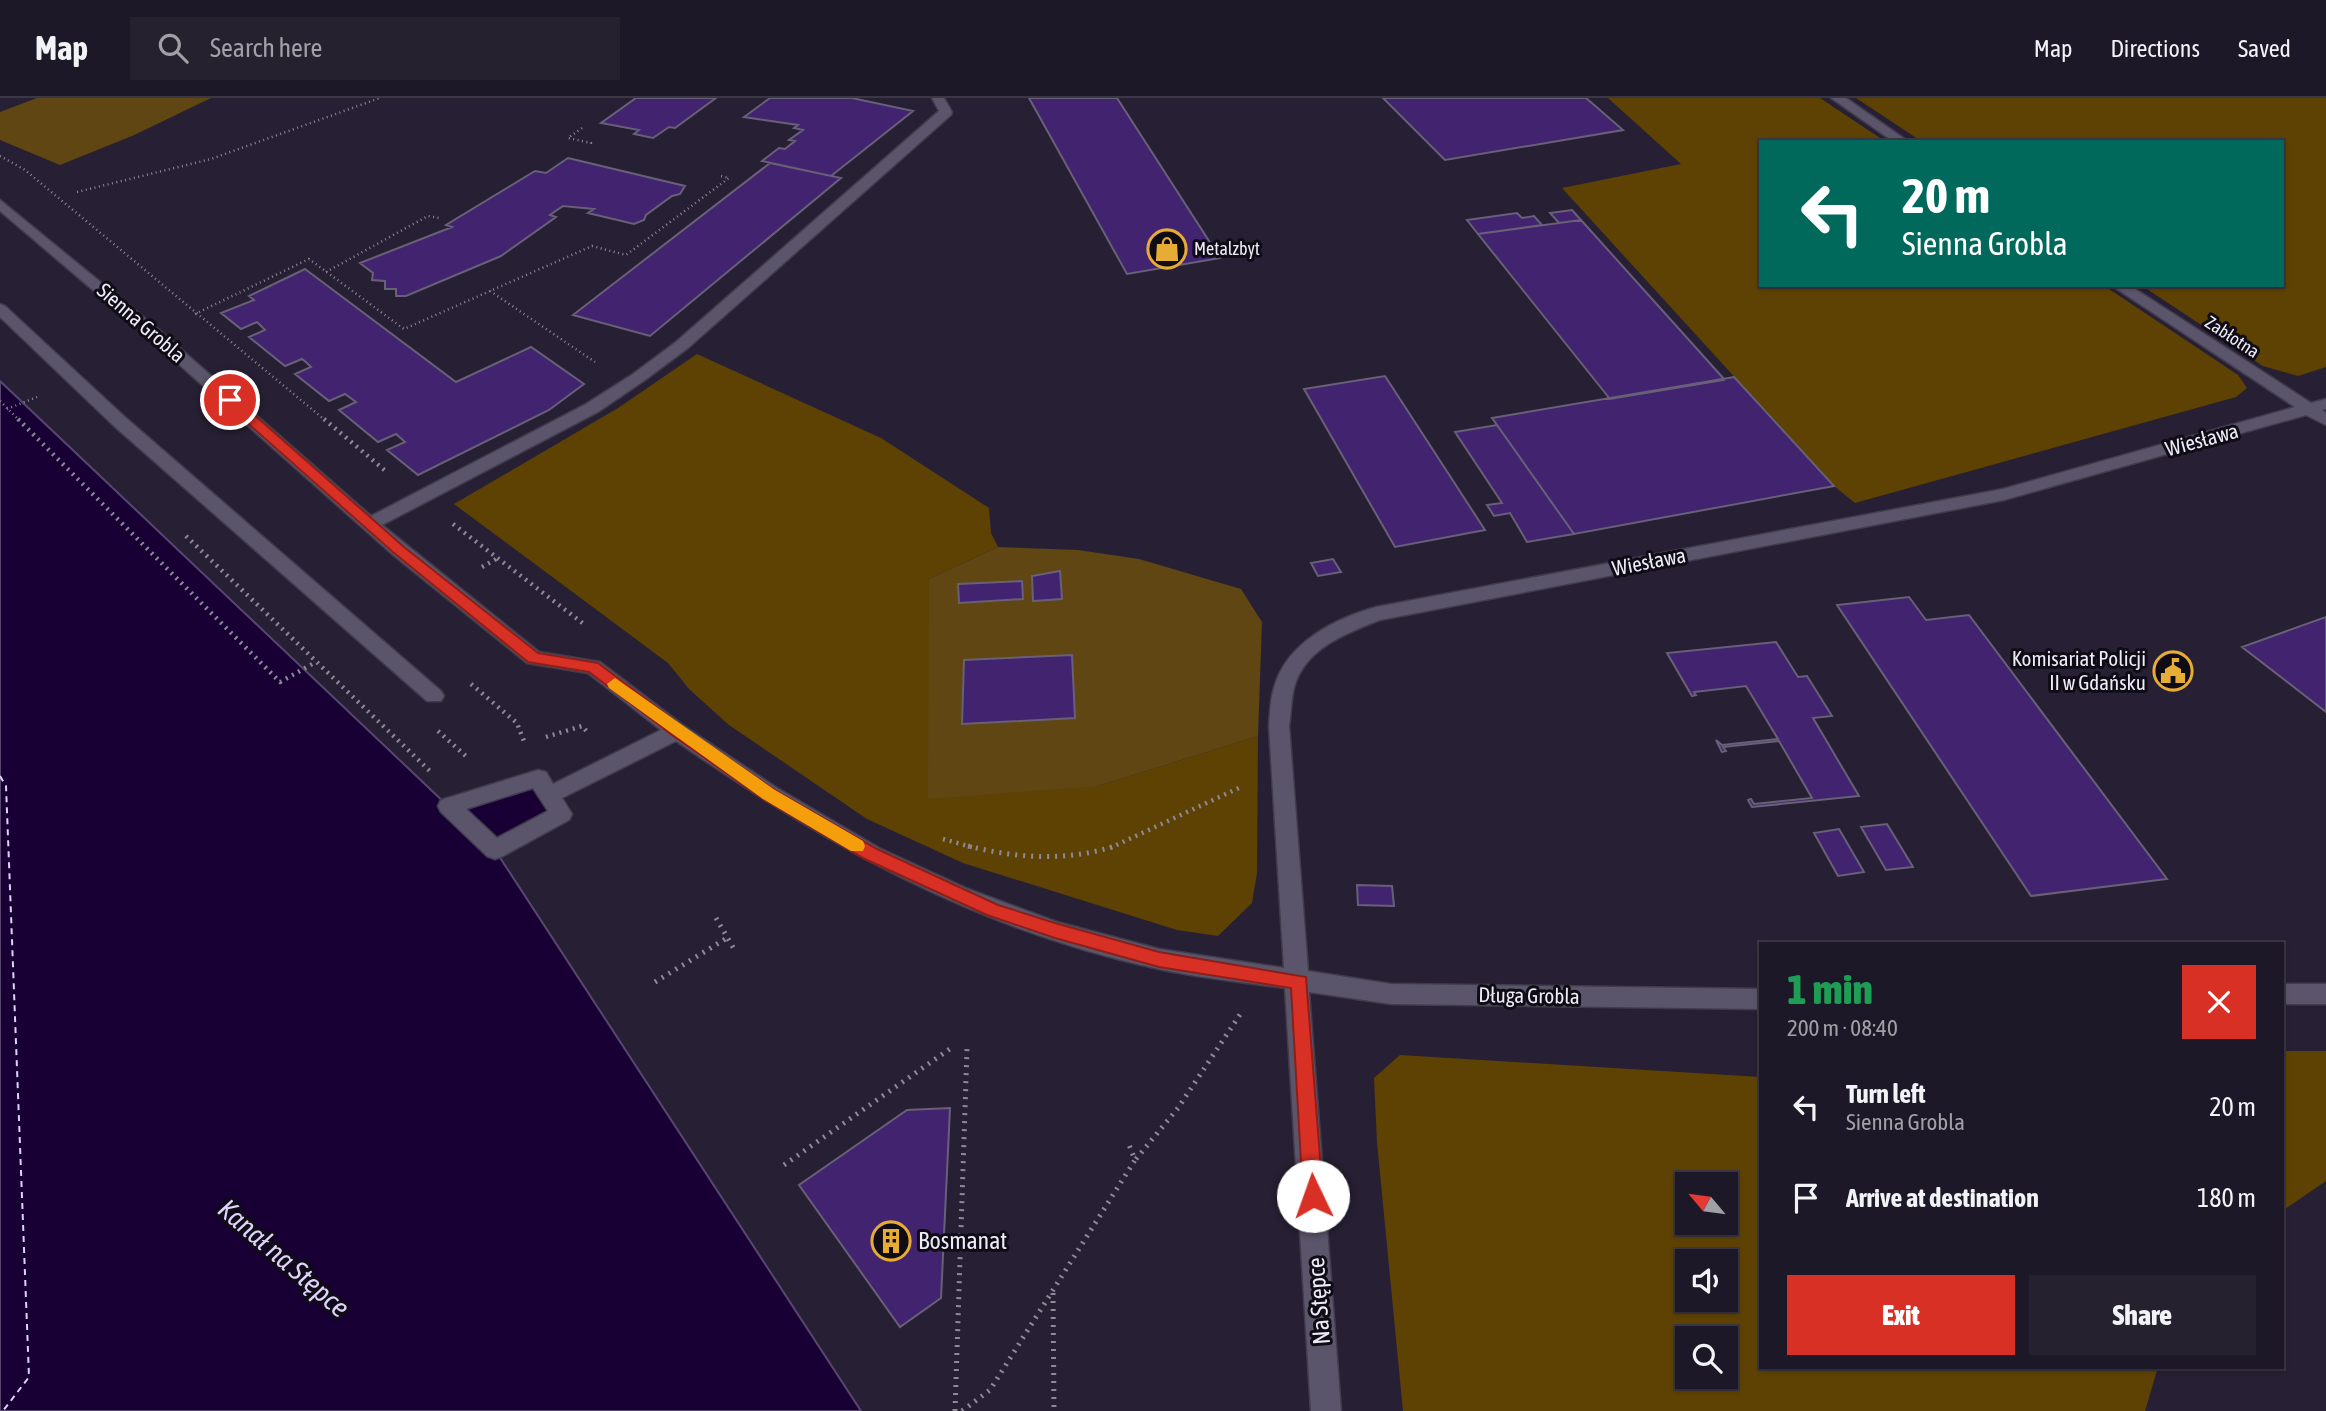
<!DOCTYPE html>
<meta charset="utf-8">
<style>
body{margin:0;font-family:"Asap Condensed",sans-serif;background:#25212f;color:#f1f3f6;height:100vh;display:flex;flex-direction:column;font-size:26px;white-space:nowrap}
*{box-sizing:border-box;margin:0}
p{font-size:23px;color:#a0a0a7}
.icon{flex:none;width:38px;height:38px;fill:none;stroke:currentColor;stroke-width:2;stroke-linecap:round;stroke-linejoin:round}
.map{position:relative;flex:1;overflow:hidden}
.sheet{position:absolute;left:1759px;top:844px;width:525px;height:427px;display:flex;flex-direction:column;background:#1d1827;border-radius:0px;box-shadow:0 2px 5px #0004,0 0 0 2px #3b3744}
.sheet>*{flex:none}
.top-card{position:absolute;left:1759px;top:42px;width:525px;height:147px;border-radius:0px;box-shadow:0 2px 5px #0004,0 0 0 2px #3b3744;background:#00695c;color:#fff;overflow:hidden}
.needle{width:46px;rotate:299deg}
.buttons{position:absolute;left:1675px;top:1074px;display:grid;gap:14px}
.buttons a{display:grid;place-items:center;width:63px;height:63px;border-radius:0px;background:#1d1827;box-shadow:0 2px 5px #0004,0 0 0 2px #3b3744;font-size:35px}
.pin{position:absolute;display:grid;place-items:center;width:60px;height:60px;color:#fff;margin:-30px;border:4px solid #fff;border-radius:50%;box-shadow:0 2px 7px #0007}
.me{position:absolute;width:77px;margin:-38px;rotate:357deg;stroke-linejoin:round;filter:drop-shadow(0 0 5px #0008)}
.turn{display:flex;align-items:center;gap:24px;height:147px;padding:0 28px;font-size:32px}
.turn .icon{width:91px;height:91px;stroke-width:2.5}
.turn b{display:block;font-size:49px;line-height:60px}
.round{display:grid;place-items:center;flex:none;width:74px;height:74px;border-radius:0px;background:#25212f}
.headline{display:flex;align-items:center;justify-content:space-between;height:119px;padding:0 28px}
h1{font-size:42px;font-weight:800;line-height:52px;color:#1e9e55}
.cta{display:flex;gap:14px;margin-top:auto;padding:14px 28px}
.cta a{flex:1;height:80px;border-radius:0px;background:#d93025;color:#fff;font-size:28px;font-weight:800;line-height:80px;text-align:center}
.cta a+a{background:#25212f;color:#f1f3f6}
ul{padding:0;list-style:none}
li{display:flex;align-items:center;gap:21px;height:91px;padding:0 28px}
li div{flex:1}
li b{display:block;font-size:26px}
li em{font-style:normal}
header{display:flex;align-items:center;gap:42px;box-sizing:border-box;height:98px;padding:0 35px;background:#1d1827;border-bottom:2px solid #3b3744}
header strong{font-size:33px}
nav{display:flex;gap:38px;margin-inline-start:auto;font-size:24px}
.search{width:490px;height:63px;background:#25212f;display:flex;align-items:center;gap:18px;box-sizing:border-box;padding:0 24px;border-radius:0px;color:#a0a0a7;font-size:26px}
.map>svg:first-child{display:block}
</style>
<header>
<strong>Map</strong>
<div class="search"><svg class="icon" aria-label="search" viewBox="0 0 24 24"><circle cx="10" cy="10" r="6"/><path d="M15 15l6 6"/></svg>Search here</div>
<nav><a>Map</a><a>Directions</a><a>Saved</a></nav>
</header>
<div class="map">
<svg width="2326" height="1313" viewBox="0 0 2326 1313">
<rect width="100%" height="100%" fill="#272034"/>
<path fill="#5e4203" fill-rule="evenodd" d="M1608,0H1820L1886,44H1760V187H2103L2238,277L2247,290L2236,299L1855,405L1834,388L1562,90L1681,66Z
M1856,0H2326V269L2298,278L2263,268L2141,187H2282V44L1921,43Z
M697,256L881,340L989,410L991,435L998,449L929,481L1098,688L1258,638L1257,775L1252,805L1218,838L1177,832L963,765L867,721L729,627L689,591L668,565L454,406L618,310Z
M2282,953H2326V1083L2282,1113Z
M1400,957L1760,979V1269H2158L2145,1313H1403L1377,1044L1374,980ZM1687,1087H1726V1125H1687ZM1687,1164H1726V1202H1687ZM1687,1241H1726V1279H1687Z"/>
<path fill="#604612" d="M37,0H211L132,38L60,67L0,42V14Z
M998,449L1078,452L1139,461L1241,491L1262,524L1258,638L1098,688L928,701L929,481Z"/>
<path fill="#180035" stroke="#584670" stroke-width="2" d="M0,283L448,708L538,680L561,716L495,752L861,1313H0Z"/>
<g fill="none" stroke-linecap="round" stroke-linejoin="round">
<path stroke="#dfd2fe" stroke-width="2" stroke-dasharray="6 5" stroke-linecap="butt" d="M0,678L6,688L29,1279L3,1313"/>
</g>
<path fill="#42236f" stroke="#676077" stroke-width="2" d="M636,0H716L675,30L669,29L653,40L634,36L639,32L601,25Z
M770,0H852L913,13L831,78L762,63L779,50L785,51L795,43L789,42L803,32L794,30L798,27L744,19Z
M1029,0H1117L1220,160L1127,176Z
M1383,0H1586L1623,32L1445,62Z
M568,60L685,88L680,96L672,98L646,117L644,122L634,126L588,115L594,111L563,108L550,117L556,119L501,158L406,198H396V191H385V183L372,182L373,175L360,165L452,129L446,127L535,73L546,75Z
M770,65L841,80L650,238L573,217Z
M1572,112L1581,122L1559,125L1550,115Z
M1517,115L1522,120L1534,118L1542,127L1478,136L1467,122Z
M1581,122L1724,281V282L1610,301L1478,136Z
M305,171L456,284L531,249L584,286L549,312L418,377L387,352L405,344L396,336L378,344L339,312L356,304L345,296L329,303L295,276L311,269L307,265L302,261L285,268L249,239L265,232L257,224L241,231L221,215L254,202L249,198Z
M1385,278L1485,432L1395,449L1304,291Z
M1734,279L1834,388L1574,436L1492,320Z
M1497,327L1574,436L1527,444L1510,415L1494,418L1487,407L1502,405L1455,334Z
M1333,461L1341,474L1318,478L1311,465Z
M1060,473L1062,501L1033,503L1032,478Z
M1022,483L1023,501L959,505L958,486Z
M1909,499L1926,522L1969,517L2167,781L2031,798L1837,507Z
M2326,519V614L2242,549Z
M1776,544L1798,579L1807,578L1832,618L1813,620L1859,698L1752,709L1748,702L1751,701L1754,706L1812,700L1779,643L1723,649L1726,653L1722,654L1716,642L1722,647L1778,641L1746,588L1694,594L1696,597L1692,598L1667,555Z
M1072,557L1075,620L962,626L964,562Z
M1887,726L1913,769L1886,772L1861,729Z
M1839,731L1864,774L1838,778L1814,735Z
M1357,787L1392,788L1394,808L1358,807Z
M950,1010L941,1200L900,1229L799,1087L907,1012Z"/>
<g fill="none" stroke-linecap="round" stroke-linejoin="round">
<g stroke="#413c4c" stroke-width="3">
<path id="minor" d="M932,0H944L952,14L951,17L688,250L645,282L598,314L382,427L539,554L600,564L684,628L777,690L879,750L968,791L1057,824L1159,851L1284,870L1269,628C1270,616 1270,602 1274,590C1286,545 1334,521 1376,509L2003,391L2295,309L2111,187H2129L2311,305L2326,301V311L2322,312L2326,315V327L2306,317L2004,402L1380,522C1346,535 1304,551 1294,590C1291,602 1291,616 1289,628L1308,873L1391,886L1760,891V911L1391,906L1309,894L1341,1313H1311L1285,890C1243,884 1200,880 1159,871C975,831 828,748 676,643L562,700L572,716L569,722L503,758L495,761L487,758L441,714L438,708L441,702L538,672L546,674L553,686L661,632L588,575L527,565L392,456L147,238L0,113V102L159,232L371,418L586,306L633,276L676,244L939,13ZM533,690L548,713L497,740L466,711Z
M1831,0H1846L1909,44H1894Z
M0,206L5,208L126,320L441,593L444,598L441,603H427L114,328L0,219Z
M2282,886H2326V906H2282Z"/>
</g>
<path stroke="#8e8999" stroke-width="2.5" stroke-dasharray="1 3.5" stroke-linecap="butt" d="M582,30L568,40L591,45L590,48
M0,58L25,72L326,323
M77,94L211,61L380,0
M326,174L428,118L439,120
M490,193L595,264
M195,216L309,161L404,231L592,148L626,157L729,80L721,78
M0,303L20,323
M7,311L37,299"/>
<path stroke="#8e8999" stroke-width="4.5" stroke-dasharray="2 5" stroke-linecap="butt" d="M18,321L280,584L316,564
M324,321L388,375
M453,426L585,527
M186,438L432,675
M482,469L498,460
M471,586L517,625L525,646
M438,633L468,660
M546,639L582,628L588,635
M943,741L975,750
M1110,750L1243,688"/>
<path stroke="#8e8999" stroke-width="5" stroke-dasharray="2 6" stroke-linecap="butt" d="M968,748C1017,760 1066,764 1115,748
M716,820L734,851
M655,884L727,840
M1136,1061L1178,1010L1241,915
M784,1067L954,948
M1053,1195L1054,1313
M955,1313L967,951
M962,1313L990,1292L1135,1062L1128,1044"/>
<use href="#minor" fill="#5b556b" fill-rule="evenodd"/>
</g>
<path fill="#d93025" stroke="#8d1f18" stroke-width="2" d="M225,299H234L404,449L538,555L598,565L683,629L775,692L877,751L998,807L1055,825L1159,854L1306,879L1323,1098L1320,1105L1313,1108L1306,1105L1303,1098L1291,890L1159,869L1055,840L987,817L865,761L763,701L672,637L589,574L528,564L394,455L225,305Z"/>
<path fill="#f59e0b" d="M615,580L775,692L863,743L865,748L863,753H851L763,701L609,590L607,586Z"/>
<defs>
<g id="shop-ring" transform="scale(2.0125)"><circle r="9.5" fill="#0f0c15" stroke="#e6ac36" stroke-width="1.5"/><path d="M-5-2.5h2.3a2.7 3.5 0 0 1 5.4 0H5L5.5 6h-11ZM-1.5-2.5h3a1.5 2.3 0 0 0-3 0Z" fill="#e6ac36"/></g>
<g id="civic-ring" transform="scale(2.0125)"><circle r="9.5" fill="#0f0c15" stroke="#e6ac36" stroke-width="1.5"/><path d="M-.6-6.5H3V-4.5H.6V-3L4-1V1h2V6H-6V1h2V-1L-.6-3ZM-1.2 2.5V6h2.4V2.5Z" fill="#e6ac36"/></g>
<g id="building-ring" transform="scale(2.0125)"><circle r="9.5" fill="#0f0c15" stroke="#e6ac36" stroke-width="1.5"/><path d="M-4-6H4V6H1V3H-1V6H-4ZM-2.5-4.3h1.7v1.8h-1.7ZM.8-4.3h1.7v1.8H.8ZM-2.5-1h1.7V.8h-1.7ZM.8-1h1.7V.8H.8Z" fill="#e6ac36"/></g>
</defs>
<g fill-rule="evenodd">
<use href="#shop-ring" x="1167" y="151"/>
<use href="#civic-ring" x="2173" y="573"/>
<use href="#building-ring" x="891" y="1143"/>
</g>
<g text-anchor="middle" stroke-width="6" stroke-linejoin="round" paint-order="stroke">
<g font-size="18" fill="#eeebf8" stroke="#0f0c15" text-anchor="start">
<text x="1194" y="157">Metalzbyt</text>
</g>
<g font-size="18" fill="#eeebf8" stroke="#0f0c15">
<text transform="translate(2232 239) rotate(33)" y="6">Zabłotna</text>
</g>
<g font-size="21" fill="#eeebf8" stroke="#0f0c15">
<text transform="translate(141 225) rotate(41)" y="7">Sienna Grobla</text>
<text transform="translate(2202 342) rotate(-15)" y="7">Wiesława</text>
<text transform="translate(1649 464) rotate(-11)" y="7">Wiesława</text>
<text transform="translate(1529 898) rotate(1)" y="7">Długa Grobla</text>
</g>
<g font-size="21" fill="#eeebf8" stroke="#0f0c15" text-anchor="end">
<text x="2146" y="568">Komisariat Policji<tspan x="2146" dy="24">II w Gdańsku</tspan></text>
</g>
<g font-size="24" fill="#eeebf8" stroke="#0f0c15" text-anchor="start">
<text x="918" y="1151">Bosmanat</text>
</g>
<g font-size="24" fill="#eeebf8" stroke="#0f0c15">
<text transform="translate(1319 1203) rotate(-94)" y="8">Na Stępce</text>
</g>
<g font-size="28" font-style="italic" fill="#dfd2fe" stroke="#0f0c15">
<text transform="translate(284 1160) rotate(41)" y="10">Kanał na Stępce</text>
</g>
</g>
</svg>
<div class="buttons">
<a><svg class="needle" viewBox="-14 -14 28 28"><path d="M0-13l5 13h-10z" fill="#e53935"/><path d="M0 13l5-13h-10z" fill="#a0a0a7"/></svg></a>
<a><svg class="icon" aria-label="sound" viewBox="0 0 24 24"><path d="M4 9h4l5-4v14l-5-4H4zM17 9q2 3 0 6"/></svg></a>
<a><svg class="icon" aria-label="search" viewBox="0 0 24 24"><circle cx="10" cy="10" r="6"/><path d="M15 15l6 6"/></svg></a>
</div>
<div class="pin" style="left:230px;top:302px;background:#d93025"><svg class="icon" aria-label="arrive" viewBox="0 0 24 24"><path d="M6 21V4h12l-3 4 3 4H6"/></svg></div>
<svg class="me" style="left:1313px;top:1098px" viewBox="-20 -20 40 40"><circle r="19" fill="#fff"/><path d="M0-13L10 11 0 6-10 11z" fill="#d93025"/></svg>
<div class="top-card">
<div class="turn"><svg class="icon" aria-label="left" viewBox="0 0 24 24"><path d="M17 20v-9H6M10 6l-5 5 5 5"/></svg><div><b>20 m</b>Sienna Grobla</div></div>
</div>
<section class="sheet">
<div class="headline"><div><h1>1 min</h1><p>200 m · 08:40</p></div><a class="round" style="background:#d93025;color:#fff"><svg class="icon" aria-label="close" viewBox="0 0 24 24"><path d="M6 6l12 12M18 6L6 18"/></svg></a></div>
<ul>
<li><svg class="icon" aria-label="left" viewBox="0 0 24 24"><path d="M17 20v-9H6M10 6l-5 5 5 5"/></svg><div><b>Turn left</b><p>Sienna Grobla</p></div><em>20 m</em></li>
<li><svg class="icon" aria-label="arrive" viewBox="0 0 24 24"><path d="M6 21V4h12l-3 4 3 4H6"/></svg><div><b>Arrive at destination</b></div><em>180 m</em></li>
</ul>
<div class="cta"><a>Exit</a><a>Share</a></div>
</section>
</div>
